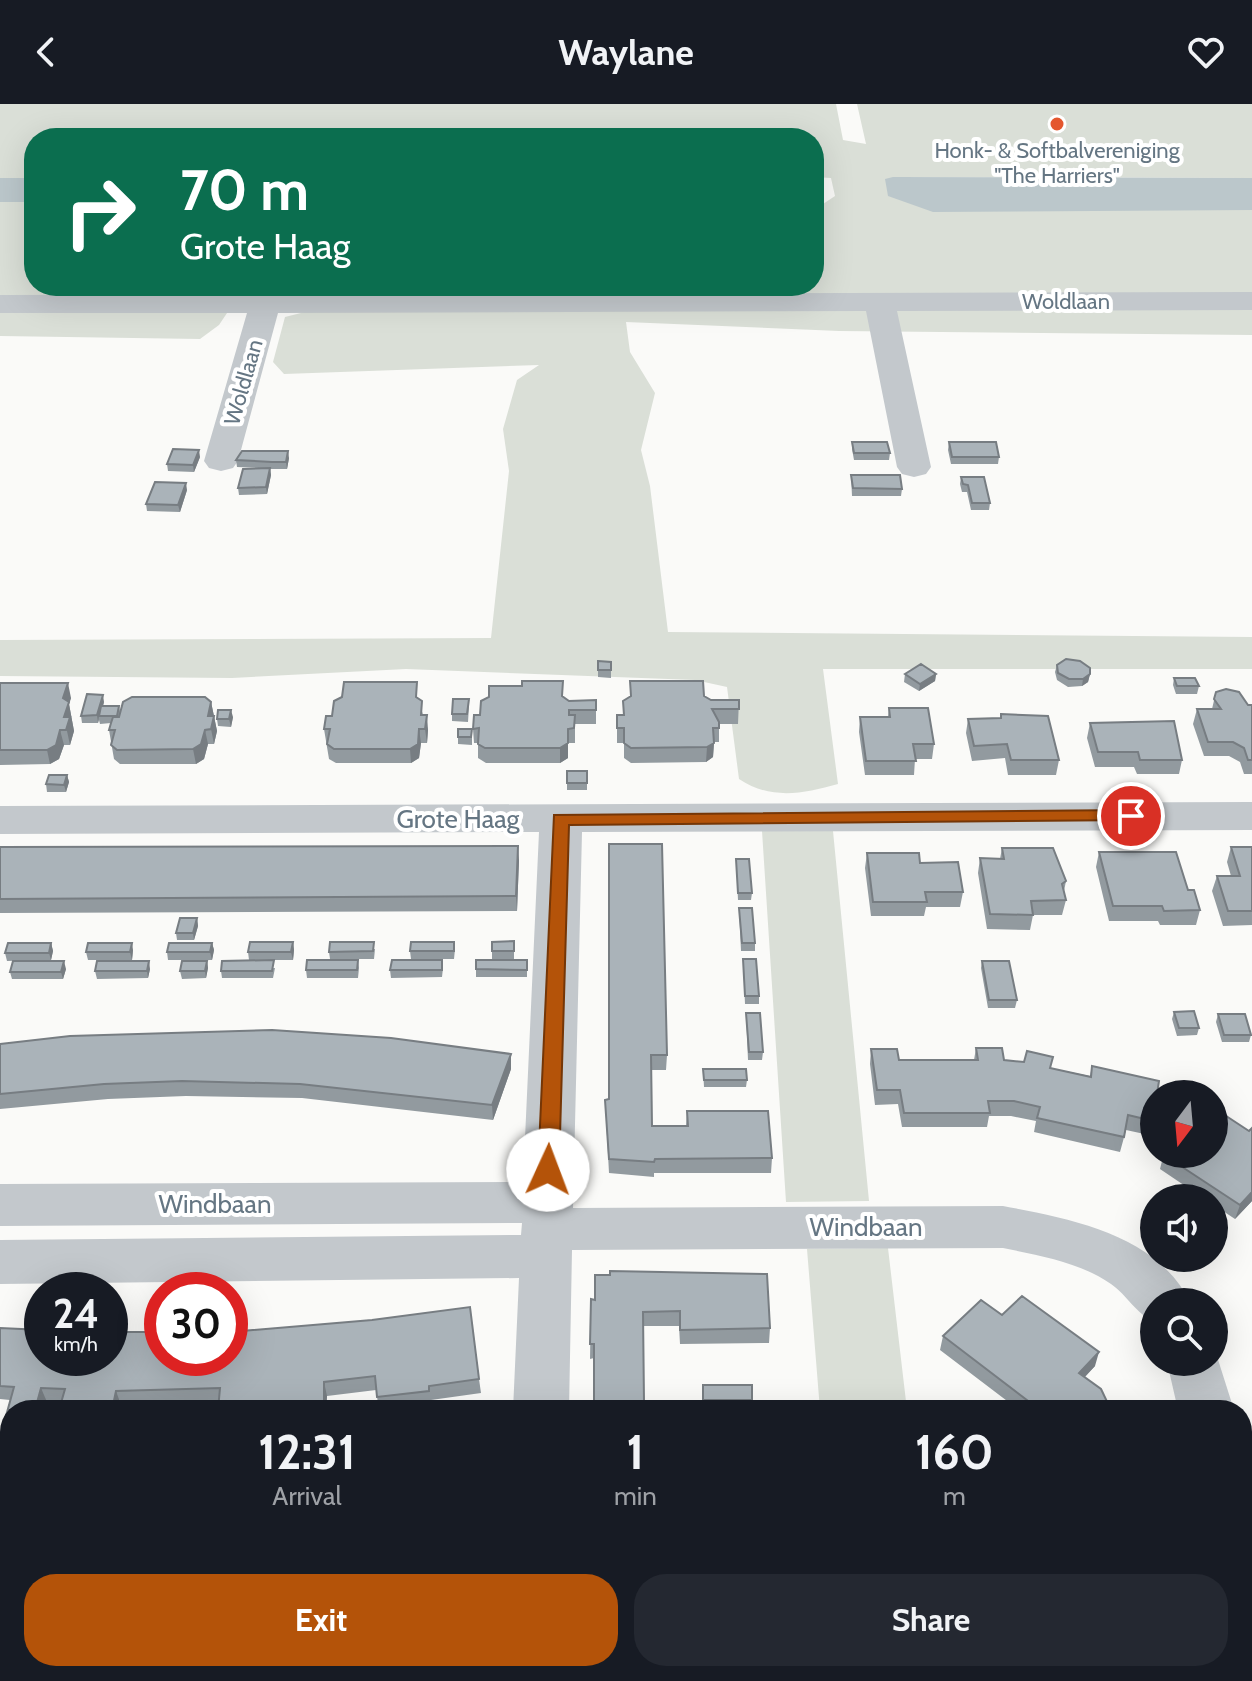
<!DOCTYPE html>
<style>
body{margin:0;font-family:Cabin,sans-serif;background:#242831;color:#f1f3f6;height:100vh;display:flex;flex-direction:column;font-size:30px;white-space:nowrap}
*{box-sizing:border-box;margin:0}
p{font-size:26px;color:#9ea1a6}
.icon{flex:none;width:44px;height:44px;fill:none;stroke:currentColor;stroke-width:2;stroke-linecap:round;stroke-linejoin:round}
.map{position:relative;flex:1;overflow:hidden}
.details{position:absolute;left:0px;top:1296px;width:1252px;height:282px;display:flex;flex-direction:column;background:#171b24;border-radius:32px 32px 0 0;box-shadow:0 8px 32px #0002}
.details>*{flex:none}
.guide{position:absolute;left:24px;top:24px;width:800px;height:168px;border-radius:32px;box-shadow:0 8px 32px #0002;background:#0b6e4f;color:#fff;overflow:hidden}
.needle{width:52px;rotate:196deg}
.tools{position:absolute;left:1140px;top:976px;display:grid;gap:16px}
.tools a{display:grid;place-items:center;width:88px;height:88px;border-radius:50%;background:#171b24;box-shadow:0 8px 32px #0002;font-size:40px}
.speed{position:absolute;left:24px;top:1168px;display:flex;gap:16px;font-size:40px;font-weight:700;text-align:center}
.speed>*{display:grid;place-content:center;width:104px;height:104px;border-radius:50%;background:#171b24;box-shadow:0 8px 32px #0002;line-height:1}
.speed small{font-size:20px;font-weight:400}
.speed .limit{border:12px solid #d22;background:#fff;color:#111}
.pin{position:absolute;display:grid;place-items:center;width:68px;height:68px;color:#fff;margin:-34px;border:4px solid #fff;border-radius:50%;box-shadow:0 2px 8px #0007}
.me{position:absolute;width:88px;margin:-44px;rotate:2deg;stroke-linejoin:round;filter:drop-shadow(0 0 6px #0008)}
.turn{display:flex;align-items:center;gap:28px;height:168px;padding:0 24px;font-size:36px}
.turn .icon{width:104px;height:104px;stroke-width:2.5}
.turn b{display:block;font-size:56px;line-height:68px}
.eta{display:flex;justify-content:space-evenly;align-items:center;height:136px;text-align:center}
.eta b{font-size:48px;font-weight:700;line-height:56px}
.action{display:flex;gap:16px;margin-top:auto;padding:16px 24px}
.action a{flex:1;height:92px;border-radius:32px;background:#b45309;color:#fff;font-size:32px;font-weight:700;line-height:92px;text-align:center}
.action a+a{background:#242831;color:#f1f3f6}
header{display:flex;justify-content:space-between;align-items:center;height:104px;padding:0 24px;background:#171b24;font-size:36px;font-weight:700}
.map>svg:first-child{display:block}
</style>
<header><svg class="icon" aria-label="back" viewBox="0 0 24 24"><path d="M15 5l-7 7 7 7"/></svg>Waylane<svg class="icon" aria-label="heart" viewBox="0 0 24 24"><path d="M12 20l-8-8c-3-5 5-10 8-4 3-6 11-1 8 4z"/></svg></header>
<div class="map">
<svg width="1252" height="1577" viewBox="0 0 1252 1577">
<rect width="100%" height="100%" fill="#fafaf8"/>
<path fill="#dadfd7" d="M0,0H836L843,36L866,40L857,0H1252V74L893,73L1164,106H1252V193L0,196V98H34V182H814V106L835,92L831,74L814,73V34H34V74H0Z
M1252,202V231L839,227L626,218L630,248L655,289L641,346L650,382L668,528L1252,533V565H823L838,680C803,690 770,696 739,675L727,583L695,576L406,565L232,574L0,572V536L491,534L509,367L503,325L517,276L539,261L284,270L273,258L285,213L317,205Z
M0,205L229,206L219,221L200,235L0,232Z
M762,727H833L869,1097L786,1098Z
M888,1144L907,1306H820L807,1145Z
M840,1568H937L938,1577H841Z"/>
<path fill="#bbc7cb" d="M893,73L1252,74V106L933,108L888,92L885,75Z
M0,74H34V98H0Z"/>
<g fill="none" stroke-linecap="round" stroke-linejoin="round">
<path fill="#c3c8cc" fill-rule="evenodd" d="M1252,188V206L897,207L931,363L926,370L914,373L902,370L897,363L866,207L278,209L238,357L233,364L221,367L209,364L204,357L247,209H0V191Z
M1252,698V726L582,728L573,1104L1003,1102C1071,1115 1156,1130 1190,1198H1154V1217C1137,1211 1127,1191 1111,1180C1079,1158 1041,1152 1003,1144L572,1146L569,1306H513L519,1174L0,1180V1136L521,1131L522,1119L0,1122V1080L523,1078L539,728L0,730V702Z
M1214,1243L1234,1306H1178L1167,1258H1214Z
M1242,1422L1252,1425V1517L1242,1513Z
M502,1568H564L563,1577H501Z"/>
</g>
<path fill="#929a9f" d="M852,338L890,349L889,356H854L852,345Z
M949,338L999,353L998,360H951L948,346Z
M200,353L194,368L168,367L167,360Z
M289,354L287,365H270L271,371L267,390L239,391L238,384L259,364L237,363L236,356Z
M851,371L902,385L901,392H852Z
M961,373L990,399L989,406H971L967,388H962L960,380Z
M187,386L180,408L147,407L146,400Z
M598,557L611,558V574L598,573Z
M1057,561L1090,570L1088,578L1082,582L1068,583L1057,576L1055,568Z
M905,570H936L935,577L919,587L904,578Z
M1174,574L1199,582L1197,590H1176L1173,581Z
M0,579L71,594L69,600L74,627L70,641H64L59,655L50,660L0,661Z
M1216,588L1248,601H1252V670H1244L1240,658L1229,652H1204L1193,620L1197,605H1212Z
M704,592L711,596H739L738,620H719V638H714L713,653L706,658L631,659L624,654V639H617V611H624Z
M563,593L569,597L596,596V620H575V639H568V654L560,659H486L478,654V639H474L473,625L480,611Z
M418,595L428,626L427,639H421L419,654L411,659H336L329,655L324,625L332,612Z
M104,598L103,602H119L120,607L211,598L217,627L214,640H208L204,655L196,660H120L114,655L109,626L111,619L100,620L99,616L98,619H82L81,612Z
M469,602L468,618L452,617V610Z
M889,604L934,640L932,655H915L914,671H865L859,628L860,613H888Z
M1001,610L1059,656L1056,671H1008L1005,654L972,657L966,629L968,615L1000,614Z
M233,613L231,623L218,622L217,615Z
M1090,619L1182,656L1179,670H1137L1134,663H1095L1087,634Z
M458,633H472V641L458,640Z
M567,667H587V686H567Z
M67,671L69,678L66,688H47L46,680Z
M609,740L667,951L666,966H651L652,1022H686L687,1007L772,1054L771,1069H654V1073L609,1069L605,996L609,995Z
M0,743L519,756L517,807L0,809Z
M1231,743H1252V821L1223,822L1212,787L1217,772H1231L1227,758Z
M1002,744L1066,777L1064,787L1066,796L1062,811H1033L1030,826L987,825L978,769L980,754L1000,755Z
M1099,748L1188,786L1200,806L1196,821H1160L1158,817H1109L1096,763Z
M867,749L920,759L963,788L960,803H926L924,812H871L865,764Z
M736,755L752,789L751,796H738Z
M739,804L755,839V847H741Z
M197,814L198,822L194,836H177L176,829Z
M514,837V855H492V838Z
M293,838L294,846L293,856H249L248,848Z
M51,839L53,847L51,856L7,857L5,849Z
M212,839L214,846L212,856H168L167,848Z
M375,845L374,855H330L329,848Z
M455,845L454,855H411L410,847Z
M133,846L132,856H88L86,848Z
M743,855L759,892V900H745Z
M358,856L359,864L358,874H307L306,866Z
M527,856V873H476V865Z
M207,857L208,864L206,874L182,875L180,867Z
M982,857L1017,896L1015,904H988L981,864Z
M275,864L273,874H222L221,867Z
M443,864L442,873L391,874L390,866Z
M66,865L63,875H12L10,868Z
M150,865L148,874L97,875L95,867Z
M1174,908L1199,924L1197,931L1177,932L1172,915Z
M746,909L763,948L762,956H748Z
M1218,910L1251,931L1249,938H1222L1216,918Z
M0,940L511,950V965L493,1016L302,994L186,992L108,995L0,1005Z
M976,944L1004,956L1050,964L1090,972L1092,962L1153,1017L1149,1031L1126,1026L1120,1048L1034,1028L1036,1017L1011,1012H989L987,1023H902L898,1000L875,1001L870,960L871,945L899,956H974Z
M703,965L747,976L746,983H704Z
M1252,1024V1097L1235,1115L1214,1101V1094H1203L1160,1065L1162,1057L1158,1050H1214Z
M595,1171L770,1224L769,1239L680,1240L679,1222H643L594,1306V1254L590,1255L591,1195L595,1196Z
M1002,1211L1095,1262L1085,1273L1111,1306H1019L940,1246L943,1232Z
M0,1224L479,1275L481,1289L431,1296V1301L386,1306H379L376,1286L327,1292L326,1306H218L219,1299L121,1301L47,1298L10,1306V1323L6,1312L10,1296L0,1295Z
M703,1281L752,1296V1303H703Z
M0,1390H10V1414L0,1413Z
M0,1437H8L10,1441V1448L6,1464H0Z
M1070,1568H1161L1158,1575V1577H1071Z"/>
<path fill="#777d82" d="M199,346L200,353L194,368L193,361Z
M288,347L289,354L287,365L286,358Z
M270,364L271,371L267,390L266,383Z
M186,379L187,386L180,408L178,401Z
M936,570L935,577L919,587L920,580Z
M1090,570L1088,578L1082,582L1083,575Z
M68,579L71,594L69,600L74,627L70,641L64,613L63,594Z
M103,591L104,598L100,612H99L98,619L97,611Z
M211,598L214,612L210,627L208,612Z
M231,606L233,613L231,623L229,615Z
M427,611L428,626L427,639L425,625Z
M214,612L217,627L214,640L211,625Z
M419,625L421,639L419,654L411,659L410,645Z
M568,625V654L560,659V644Z
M60,626L64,641L59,655L50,660L47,646Z
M205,626L208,640L204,655L196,660L193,645Z
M714,639L713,653L706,658L707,643Z
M67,671L69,678L66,688L64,681Z
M518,742L519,756L517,807L516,792Z
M197,814L198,822L194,836L193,829Z
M293,838L294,846L293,856L291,848Z
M51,839L53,847L51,856L49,849Z
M132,839L133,846L132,856L130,848Z
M212,839L214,846L212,856L210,848Z
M64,857L66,865L63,875L61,868Z
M149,857L150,865L148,874L147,867Z
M207,857L208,864L206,874L205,867Z
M511,950V965L493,1016L492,1001Z
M1252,1088V1097L1235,1115L1240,1101Z
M1099,1248L1095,1262L1075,1283L1079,1269Z
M324,1278L327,1292L326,1306H325L324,1299Z
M41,1284L47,1298L44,1306H35Z
M116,1287L121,1301L120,1306H112Z
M8,1437L10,1441V1448L6,1464L3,1457Z"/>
<path fill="#aab3b9" stroke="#777d82" stroke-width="2" d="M852,338H887L890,349H854Z
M949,338H996L999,353H952Z
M173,345L199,346L193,361L167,360Z
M242,347H288L286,358H272L236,356Z
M270,364L266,383L238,384L243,365Z
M851,371H900L902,385L853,384Z
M961,373H984L990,399H972L968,381L963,380Z
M155,378L186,379L178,401L146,400Z
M1066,555L1080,557L1090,564V570L1083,575H1069L1058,569L1057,561Z
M598,557L611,558V566H598Z
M921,560L936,570L920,580L905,570Z
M1174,574H1195L1199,582H1177Z
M522,577H563L562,592L569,597L596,596V606H569V611H575L574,624L568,625V639L560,644H485L478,640L479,624L473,625L474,611H480L481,597L489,593V582H522Z
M630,577H703L704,592L711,596H739V605H712L719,618V624H713L714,639L707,643L631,644L624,639V624H617V611H624L623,597L631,592Z
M344,578H417L416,593L422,597L421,611H427L425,625H419L418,640L410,645H334L327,640L330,625H324L326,612H332L334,597L342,593Z
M0,579H68L63,594L69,598L64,613H70L66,626H60L56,641L47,646H0Z
M1226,585L1239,588L1248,601H1252V656H1248L1244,644L1233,638H1208L1197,605H1221L1214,595L1216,588Z
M87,590L103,591L97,611L81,612Z
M132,593H205L211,598L208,612H214L211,625L205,626L201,640L193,645L117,646L111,641L115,626H109L111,619L113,613H119L123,598Z
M453,595H469L467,610H452Z
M101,602H119L117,612H99Z
M889,604H928L934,640H913L916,657H866L860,613H890Z
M218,606H231L229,615H217Z
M1001,610L1048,612L1059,656H1011L1007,640L974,642L968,615L1001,614Z
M1174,617L1182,656H1140L1138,648H1098L1090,619Z
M458,625H472L471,633H458Z
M567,667H587V679H567Z
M49,671H67L64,681L46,680Z
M609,740H662L667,951H651L652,1022H688L687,1007H768L772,1054L655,1055L654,1058L609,1055L605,996L609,995Z
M518,742L516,792L0,795V743Z
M1231,743H1252V807H1228L1217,772H1240Z
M1002,744H1053L1066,777L1062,780L1066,796L1031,797L1033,811L990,810L980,754L1004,755Z
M1099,748H1176L1188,786H1194L1200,806L1164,807L1162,802H1113Z
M867,749H919L920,759L958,758L963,788H925L927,798H873Z
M736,755H749L752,789H738Z
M739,804H752L755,839H742Z
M180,814H197L193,829H176Z
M514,837V847H492V838Z
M250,838H293L291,848H248Z
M330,838H374L373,847L329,848Z
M411,838H454V847H410Z
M8,839H51L49,849H5Z
M88,839H132L130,848H86Z
M169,839H212L210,848H167Z
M743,855H756L759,892H745Z
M274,856L272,867H221L222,857Z
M307,856H358L357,866H306Z
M392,856H442V866H390Z
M476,856H527V866L476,865Z
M13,857H64L61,868H10Z
M97,857H149L147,867H95Z
M182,857H207L205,867H180Z
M982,857H1009L1017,896H989Z
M1194,907L1199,924H1179L1174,908Z
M746,909H760L763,948H749Z
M1218,910H1245L1251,931H1224Z
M272,926L391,934L511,950L492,1001L300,980L182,977L104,980L0,990V940L70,932Z
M976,944H1002L1004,956L1024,958L1027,947L1053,953L1050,964L1091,973L1092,962L1159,977L1157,990H1154L1153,1017L1128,1011L1124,1033L1037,1014L1040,1003L1014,997H988L990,1009H904L900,986H877L871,945H897L899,956H978Z
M703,965H746L747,976H704Z
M1214,1004L1249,1027L1252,1024V1088L1240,1101L1164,1051L1214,1050Z
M610,1167L767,1170L770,1224L680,1226V1207L643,1208L644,1298H694V1306H594V1240H590L591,1195L595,1196V1171H610Z
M1022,1192L1099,1248L1079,1269L1101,1285L1111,1306H1040L943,1232L981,1196L1002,1211Z
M470,1203L479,1275L429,1282V1287L377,1293L375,1272L324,1278V1299L218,1306L220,1284L116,1287L112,1306H59L65,1285L41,1284L35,1306H10V1312H6L14,1283L0,1282V1224L42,1226V1254H110V1228H162V1254H230V1228L372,1216Z
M703,1281H752V1296H703Z
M0,1390H10V1407L0,1406Z
M0,1437H8L3,1457H0Z
M0,1551H10V1568H439L438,1577H0Z
M592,1568H704L705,1577H592Z
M802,1568L803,1577H769V1569Z
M960,1568H988L990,1577H961Z
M1077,1568H1156L1158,1577H1078Z"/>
<path fill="#b45309" stroke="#753606" stroke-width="2" d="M1131,706L1137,708V716L569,721L559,1066L548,1074L541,1072L538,1066L554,711Z"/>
<circle fill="#e4572e" stroke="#fff" stroke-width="3" cx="1057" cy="20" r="8"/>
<g text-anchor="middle" stroke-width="8" stroke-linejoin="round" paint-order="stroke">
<g font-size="22" fill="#657683" stroke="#fff">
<text x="1057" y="54">Honk- &amp; Softbalvereniging<tspan x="1057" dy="25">"The Harriers"</tspan></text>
</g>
<g font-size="22" fill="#657683" stroke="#fff">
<text x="1066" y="205">Woldlaan</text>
<text transform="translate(243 278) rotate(-74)" y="8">Woldlaan</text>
</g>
<g font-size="26" fill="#657683" stroke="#fff">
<text x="458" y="724">Grote Haag</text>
<text x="215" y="1109">Windbaan</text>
<text x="866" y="1132">Windbaan</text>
</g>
</g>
</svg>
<div class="tools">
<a><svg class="needle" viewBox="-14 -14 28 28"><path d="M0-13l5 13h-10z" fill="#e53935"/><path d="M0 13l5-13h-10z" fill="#9ea1a6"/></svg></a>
<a><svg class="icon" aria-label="sound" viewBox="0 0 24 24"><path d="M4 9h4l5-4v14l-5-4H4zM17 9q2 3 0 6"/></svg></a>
<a><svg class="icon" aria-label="search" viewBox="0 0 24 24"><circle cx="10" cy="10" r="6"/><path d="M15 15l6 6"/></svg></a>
</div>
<div class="speed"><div>24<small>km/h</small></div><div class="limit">30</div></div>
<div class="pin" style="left:1131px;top:712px;background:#d93025"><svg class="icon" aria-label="arrive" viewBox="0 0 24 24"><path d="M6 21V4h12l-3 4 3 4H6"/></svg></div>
<svg class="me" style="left:548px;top:1066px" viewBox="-20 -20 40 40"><circle r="19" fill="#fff"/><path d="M0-13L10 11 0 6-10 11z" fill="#b45309"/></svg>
<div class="guide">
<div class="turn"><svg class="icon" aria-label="right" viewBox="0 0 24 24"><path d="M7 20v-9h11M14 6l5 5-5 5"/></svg><div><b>70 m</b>Grote Haag</div></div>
</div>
<section class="details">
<div class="eta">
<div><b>12:31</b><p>Arrival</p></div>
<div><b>1</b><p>min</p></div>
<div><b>160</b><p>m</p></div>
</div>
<div class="action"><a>Exit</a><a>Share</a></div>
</section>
</div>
